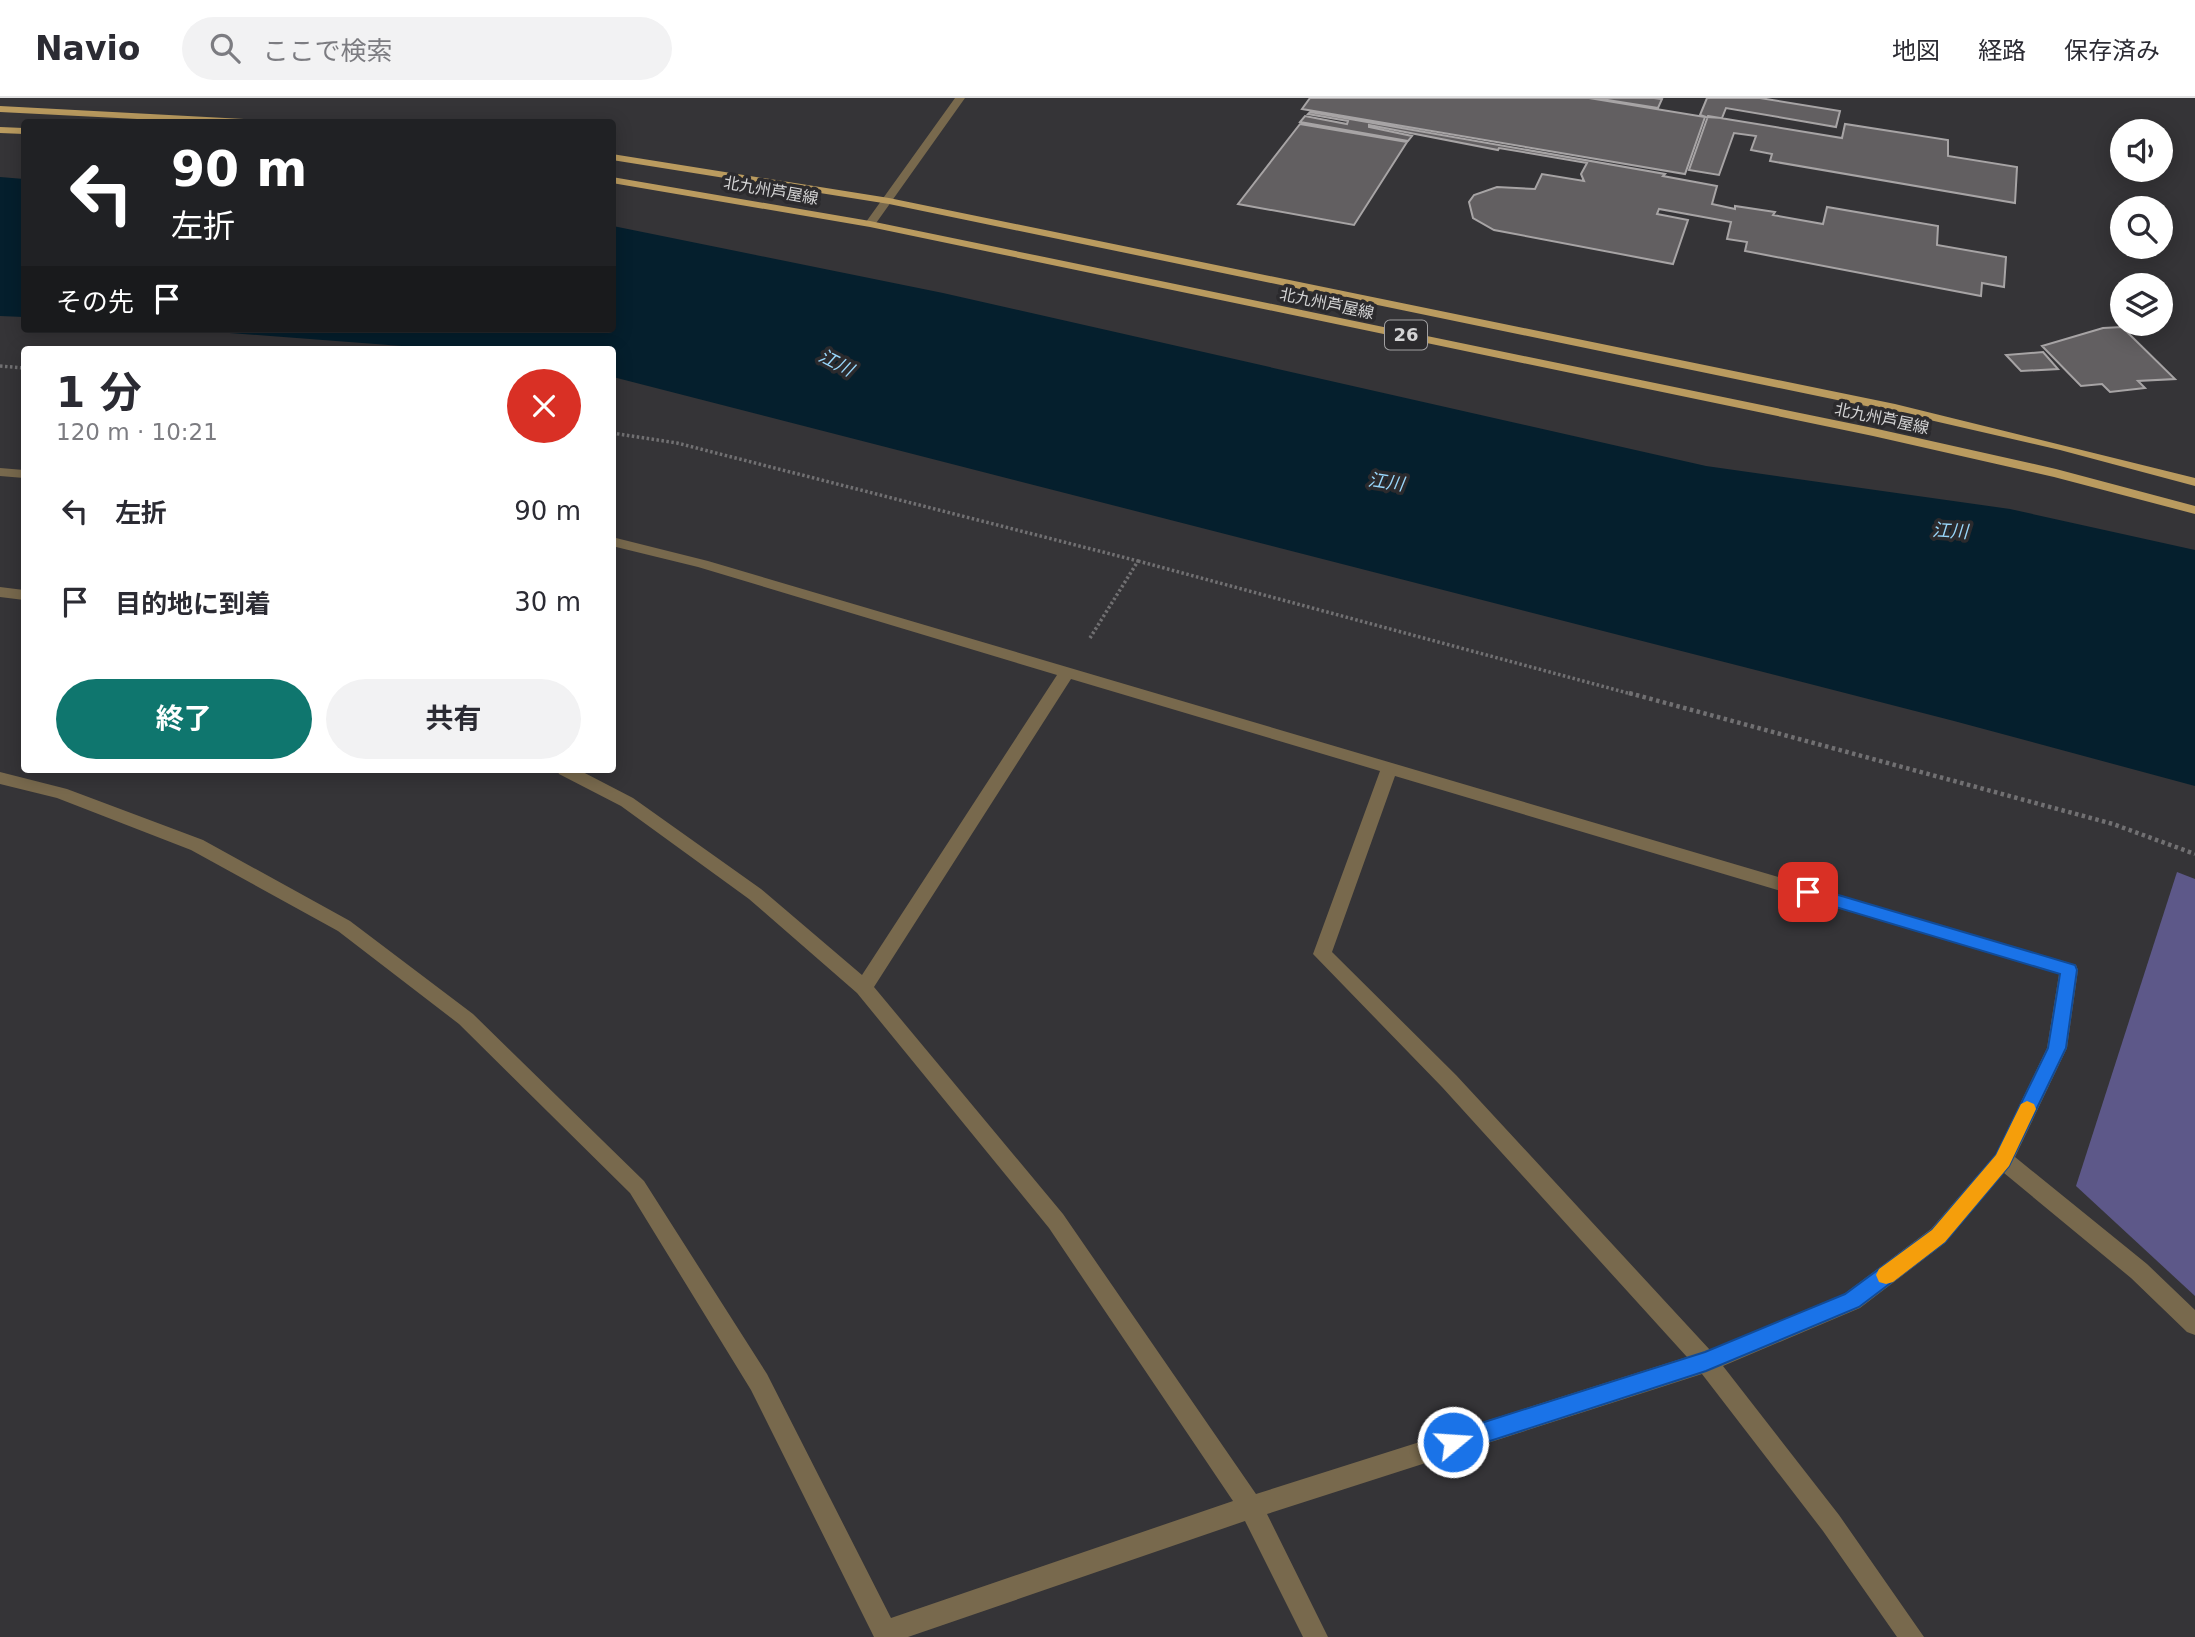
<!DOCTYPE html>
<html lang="ja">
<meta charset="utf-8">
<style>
body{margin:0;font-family:"DejaVu Sans","Noto Sans JP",sans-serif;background:#f2f2f3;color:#2b2b33;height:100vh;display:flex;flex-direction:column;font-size:26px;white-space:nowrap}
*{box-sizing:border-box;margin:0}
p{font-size:23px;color:#7c7c81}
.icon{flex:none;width:38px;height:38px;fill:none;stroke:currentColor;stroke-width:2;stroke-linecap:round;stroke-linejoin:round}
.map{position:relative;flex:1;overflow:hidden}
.side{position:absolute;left:21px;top:248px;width:595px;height:427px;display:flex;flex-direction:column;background:#fff;border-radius:7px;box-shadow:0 4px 18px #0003}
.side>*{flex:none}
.top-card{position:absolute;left:21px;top:21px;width:595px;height:214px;border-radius:7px;box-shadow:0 4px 18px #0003;background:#202124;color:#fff;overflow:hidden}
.buttons{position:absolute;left:2110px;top:21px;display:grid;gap:14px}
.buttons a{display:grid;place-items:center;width:63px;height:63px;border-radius:50%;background:#fff;box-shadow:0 4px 18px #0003;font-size:35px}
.pin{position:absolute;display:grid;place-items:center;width:60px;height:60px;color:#fff;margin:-30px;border-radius:14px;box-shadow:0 4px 10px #0006}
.me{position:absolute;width:77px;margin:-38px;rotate:72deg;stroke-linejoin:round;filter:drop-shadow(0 0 5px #0008)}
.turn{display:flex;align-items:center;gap:24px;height:147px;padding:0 35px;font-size:32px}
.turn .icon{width:91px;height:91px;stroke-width:2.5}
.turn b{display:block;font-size:49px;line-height:60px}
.then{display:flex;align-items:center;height:66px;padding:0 35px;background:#0003;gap:14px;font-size:26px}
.round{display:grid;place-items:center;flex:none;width:74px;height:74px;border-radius:37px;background:#f2f2f3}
.headline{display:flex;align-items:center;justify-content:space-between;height:119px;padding:0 35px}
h1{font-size:42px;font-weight:700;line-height:52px}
.action{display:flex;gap:14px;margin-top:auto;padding:14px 35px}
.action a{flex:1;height:80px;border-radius:42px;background:#0f766e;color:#fff;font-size:28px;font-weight:700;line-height:80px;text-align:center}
.action a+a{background:#f2f2f3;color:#2b2b33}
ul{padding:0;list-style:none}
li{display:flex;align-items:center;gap:21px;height:91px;padding:0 35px}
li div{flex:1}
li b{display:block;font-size:26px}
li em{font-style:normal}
header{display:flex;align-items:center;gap:42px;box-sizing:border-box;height:98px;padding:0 35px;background:#fff;border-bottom:2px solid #e1e1e2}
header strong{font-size:33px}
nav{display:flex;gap:38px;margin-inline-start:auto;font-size:24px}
.search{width:490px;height:63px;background:#f2f2f3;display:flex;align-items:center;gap:18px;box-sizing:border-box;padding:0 24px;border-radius:38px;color:#7c7c81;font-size:26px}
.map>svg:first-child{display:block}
</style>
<header>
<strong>Navio</strong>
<div class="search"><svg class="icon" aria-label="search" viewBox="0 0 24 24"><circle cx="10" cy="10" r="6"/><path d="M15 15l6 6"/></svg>ここで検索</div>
<nav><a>地図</a><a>経路</a><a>保存済み</a></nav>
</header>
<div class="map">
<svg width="2195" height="1539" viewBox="0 0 2195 1539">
<rect width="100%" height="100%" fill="#353437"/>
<path fill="#5d5889" d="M2177,774L2195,781V1198L2076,1088Z"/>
<path fill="#051f2d" d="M0,79L24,81V219L0,218Z
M613,128L943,195L1706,368L2010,411L2195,452V688L1954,623L613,279L612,252H454L177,231H612Z"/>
<path fill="#625f61" stroke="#a7a4a5" stroke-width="2" d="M1310,0H1589L1705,19L1685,76L1302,11Z
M1595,0H1654L1662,1L1658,10Z
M1707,0H1760L1840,13L1836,29L1726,10L1722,20L1706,19L1700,17Z
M1310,14L1665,76L1663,78L1717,88L1712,106L1735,111V108L1775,114L1773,117L1823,126L1827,109L1938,128L1937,147L2006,159L2004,189L1982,185L1981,198L1745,153L1747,144L1727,141L1731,124L1659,111L1657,116L1688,122L1673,166L1494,132L1473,120L1469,104L1474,97L1497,89L1535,91L1542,76L1584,83L1581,76L1587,65L1499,50L1498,52L1369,27V29L1412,38L1408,43L1300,24L1305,18L1347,26L1348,23L1308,16Z
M1708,18L1842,40L1845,26L1948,42V58L2017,69L2015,105L1770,63L1772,56L1751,52L1756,38L1734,35L1719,77L1689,72Z
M1300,26L1407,44L1354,127L1238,106Z
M2122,229L2175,281L2138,283L2145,290L2110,294L2102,286L2081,288L2042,248L2103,230Z
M2043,254L2058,271L2021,273L2006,257Z"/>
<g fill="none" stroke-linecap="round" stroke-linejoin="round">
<path stroke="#717072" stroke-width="3.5" stroke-dasharray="2.5 2.5" stroke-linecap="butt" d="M0,268L24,270
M612,335L677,345L1138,463L1090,540
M1138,463L1635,597"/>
<path stroke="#717072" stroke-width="4.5" stroke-dasharray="3.5 3.5" stroke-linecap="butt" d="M1629,595L2113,726L2195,756"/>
<path fill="#78694d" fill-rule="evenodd" d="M955,0H965L874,128H866V124Z
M0,370L24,372V380L0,378Z
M612,439L708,463L2076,867L2078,872L2067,950L2015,1059L2147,1166L2195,1212V1237L2187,1234L2131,1180L2004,1075L1945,1145L1860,1210L1723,1268L1839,1417L1924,1539H1897L1823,1433L1702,1276L1267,1416L1328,1539H1303L1245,1423L908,1539H874L751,1292L630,1095L459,926L338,833L191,752L57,700L0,686V674L67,691L203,742L350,823L473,916L644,1083L767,1276L891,1520L1233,1403L1049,1130L857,895L749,801L621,708L559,676L557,672H579L633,700L761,791L862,877L1057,577L698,469L612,448ZM1071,581L1380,673L1313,856L1442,989L1687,1259L1256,1396L1063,1116L874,889ZM1395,678L2059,876L2047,950L1996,1056L1931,1131L1844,1196L1710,1252L1456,977L1332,854Z
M0,489L24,492V502L0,499Z"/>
<path fill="#ba9b5f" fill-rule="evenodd" d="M0,8L244,21L249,24H196L0,14Z
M0,29L24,30V36L0,35Z
M612,56L889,100L1895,306L2195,380V388L2060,352L1895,314L889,106L612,62Z
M612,79L870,123L1873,330L2056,371L2195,408V416L2054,379L1873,338L870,129L612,85Z"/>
</g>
<path fill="#1a73e8" stroke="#114b97" stroke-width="2" d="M1808,788L2075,867L2077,872L2066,950L2009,1068L1945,1144L1859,1209L1706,1273L1453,1355L1446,1352L1443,1344L1446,1337L1453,1334L1705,1254L1845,1196L1932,1132L1996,1057L2048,950L2060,876L1802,799L1800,794L1802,790Z"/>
<path fill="#f59e0b" d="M2027,1003L2034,1006L2036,1011L2009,1068L1945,1144L1893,1184L1886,1186L1879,1184L1876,1177L1879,1171L1932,1132L1996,1057L2021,1006Z"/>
<g text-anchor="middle" stroke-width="7" stroke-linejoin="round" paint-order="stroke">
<g font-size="16" fill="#d3d3d4" stroke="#2b2a2d">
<text transform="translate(771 92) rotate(10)" y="6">北九州芦屋線</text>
<text transform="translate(1327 205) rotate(12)" y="6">北九州芦屋線</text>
<text transform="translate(1882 320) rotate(12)" y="6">北九州芦屋線</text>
</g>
<rect fill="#2b2a2d" stroke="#a1a0a2" stroke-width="2" x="1385" y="222.5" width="42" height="29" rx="5"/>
<g font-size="18" font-weight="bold" fill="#d3d3d4">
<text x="1406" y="243">26</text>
</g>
<g font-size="18" font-style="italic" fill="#99d6fa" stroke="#2b2a2d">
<text transform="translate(836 265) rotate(28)" y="6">江川</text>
<text transform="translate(1386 384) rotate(8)" y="6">江川</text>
<text transform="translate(1950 433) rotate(3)" y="6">江川</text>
</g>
</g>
</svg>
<div class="buttons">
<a><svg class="icon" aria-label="sound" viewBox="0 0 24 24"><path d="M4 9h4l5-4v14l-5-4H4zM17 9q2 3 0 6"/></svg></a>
<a><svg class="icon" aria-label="search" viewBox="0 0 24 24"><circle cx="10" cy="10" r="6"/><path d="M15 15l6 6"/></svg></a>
<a><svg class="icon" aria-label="layers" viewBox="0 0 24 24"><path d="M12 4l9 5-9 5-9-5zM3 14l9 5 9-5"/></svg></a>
</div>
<div class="pin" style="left:1808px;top:794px;background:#d93025"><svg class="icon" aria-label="arrive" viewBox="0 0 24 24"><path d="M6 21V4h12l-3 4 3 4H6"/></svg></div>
<svg class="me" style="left:1453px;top:1344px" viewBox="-20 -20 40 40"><circle r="17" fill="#1a73e8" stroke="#fff" stroke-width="3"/><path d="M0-11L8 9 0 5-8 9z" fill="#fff"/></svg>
<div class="top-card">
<div class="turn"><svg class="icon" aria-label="left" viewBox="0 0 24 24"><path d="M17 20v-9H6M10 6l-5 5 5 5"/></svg><div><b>90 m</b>左折</div></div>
<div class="then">その先<svg class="icon" aria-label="arrive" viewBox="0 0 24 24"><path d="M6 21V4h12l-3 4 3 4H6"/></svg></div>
</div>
<section class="side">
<div class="headline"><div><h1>1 分</h1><p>120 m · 10:21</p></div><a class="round" style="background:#d93025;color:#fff"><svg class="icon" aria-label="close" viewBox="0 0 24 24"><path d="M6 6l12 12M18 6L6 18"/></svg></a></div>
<ul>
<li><svg class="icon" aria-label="left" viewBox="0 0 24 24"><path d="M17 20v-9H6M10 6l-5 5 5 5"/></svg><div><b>左折</b></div><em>90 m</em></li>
<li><svg class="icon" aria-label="arrive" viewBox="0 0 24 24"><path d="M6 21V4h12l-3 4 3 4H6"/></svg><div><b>目的地に到着</b></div><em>30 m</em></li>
</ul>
<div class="action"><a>終了</a><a>共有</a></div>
</section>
</div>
